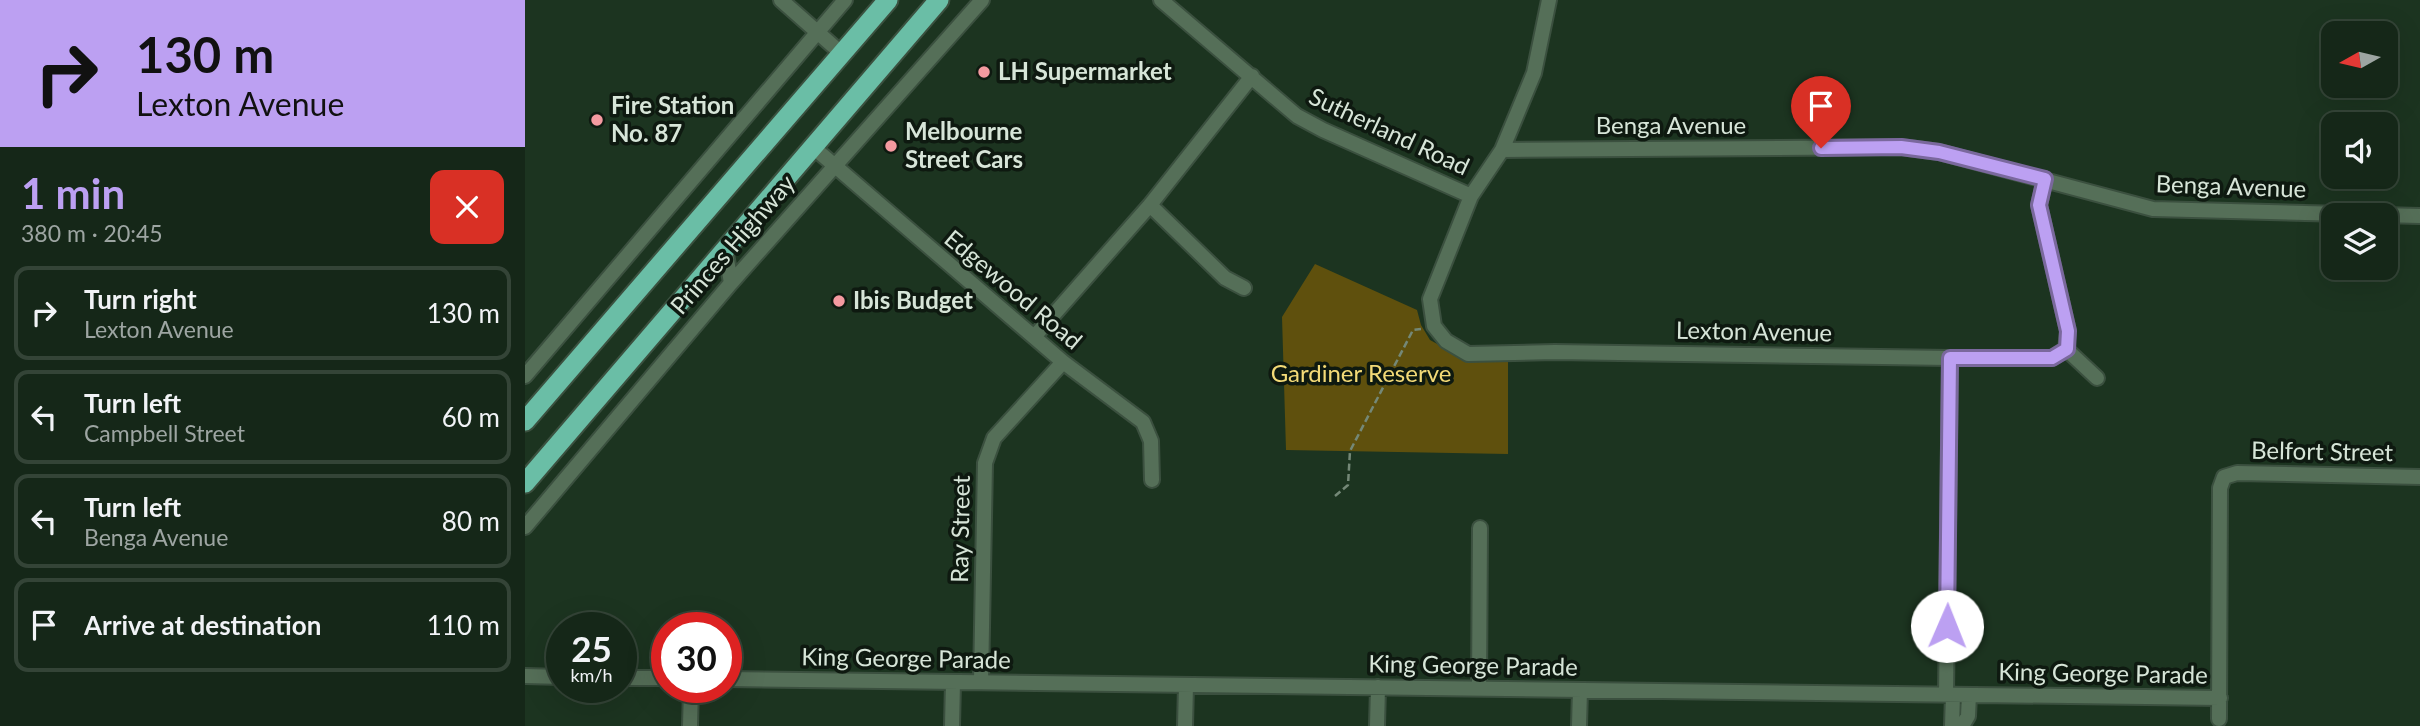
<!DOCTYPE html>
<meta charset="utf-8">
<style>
body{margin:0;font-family:Lato,sans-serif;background:#1e2f21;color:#f1f3f6;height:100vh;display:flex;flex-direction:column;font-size:26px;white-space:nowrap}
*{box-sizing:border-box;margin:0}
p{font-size:23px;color:#9da5a2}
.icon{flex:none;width:38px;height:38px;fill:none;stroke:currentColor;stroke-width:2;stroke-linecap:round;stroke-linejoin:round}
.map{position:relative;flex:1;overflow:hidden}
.details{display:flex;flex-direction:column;background:#152718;width:525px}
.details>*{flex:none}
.top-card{background:#bca0f2;color:#111;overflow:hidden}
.needle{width:46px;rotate:262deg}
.fabs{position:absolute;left:1796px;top:21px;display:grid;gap:14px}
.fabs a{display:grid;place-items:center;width:77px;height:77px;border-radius:14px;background:#152718;box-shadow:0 7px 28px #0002,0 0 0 2px #344437;font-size:35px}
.speed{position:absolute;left:21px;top:612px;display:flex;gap:14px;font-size:35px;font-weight:700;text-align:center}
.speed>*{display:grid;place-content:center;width:91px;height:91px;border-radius:50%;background:#152718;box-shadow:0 7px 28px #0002,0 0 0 2px #344437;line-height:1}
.speed small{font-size:18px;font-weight:400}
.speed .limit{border:10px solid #d22;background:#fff;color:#111}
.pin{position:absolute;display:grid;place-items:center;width:60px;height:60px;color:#fff;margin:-72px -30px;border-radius:50% 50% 50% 0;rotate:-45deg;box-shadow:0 0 7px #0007}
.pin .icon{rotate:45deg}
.me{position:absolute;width:77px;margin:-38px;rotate:1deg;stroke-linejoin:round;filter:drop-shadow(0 0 5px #0008)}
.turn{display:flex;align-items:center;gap:24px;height:147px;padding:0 21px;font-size:32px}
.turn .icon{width:91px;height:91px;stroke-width:2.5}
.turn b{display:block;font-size:49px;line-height:60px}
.round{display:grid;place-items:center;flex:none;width:74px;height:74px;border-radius:14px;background:#1e2f21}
.headline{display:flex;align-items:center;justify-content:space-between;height:119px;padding:0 21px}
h1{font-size:42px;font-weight:700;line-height:52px;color:#bca0f2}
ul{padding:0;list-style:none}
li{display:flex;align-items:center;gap:21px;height:94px;margin:0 14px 10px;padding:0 7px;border:4px solid #344437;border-radius:14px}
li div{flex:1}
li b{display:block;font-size:26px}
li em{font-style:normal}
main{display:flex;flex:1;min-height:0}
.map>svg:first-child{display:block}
</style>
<main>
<section class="details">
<div class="top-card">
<div class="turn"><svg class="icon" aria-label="right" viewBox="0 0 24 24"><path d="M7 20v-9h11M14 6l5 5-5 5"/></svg><div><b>130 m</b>Lexton Avenue</div></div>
</div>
<div class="headline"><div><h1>1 min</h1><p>380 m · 20:45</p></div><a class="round" style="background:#d93025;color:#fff"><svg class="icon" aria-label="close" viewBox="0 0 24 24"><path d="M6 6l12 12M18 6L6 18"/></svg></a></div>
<ul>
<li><svg class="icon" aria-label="right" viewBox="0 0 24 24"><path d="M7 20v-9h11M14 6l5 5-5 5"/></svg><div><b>Turn right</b><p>Lexton Avenue</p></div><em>130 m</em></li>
<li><svg class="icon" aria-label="left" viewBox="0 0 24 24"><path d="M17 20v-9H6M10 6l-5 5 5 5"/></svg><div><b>Turn left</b><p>Campbell Street</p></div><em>60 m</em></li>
<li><svg class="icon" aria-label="left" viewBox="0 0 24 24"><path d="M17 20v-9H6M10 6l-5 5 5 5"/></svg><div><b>Turn left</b><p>Benga Avenue</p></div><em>80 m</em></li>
<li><svg class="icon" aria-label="arrive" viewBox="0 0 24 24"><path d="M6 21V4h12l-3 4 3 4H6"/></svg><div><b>Arrive at destination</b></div><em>110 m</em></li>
</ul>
</section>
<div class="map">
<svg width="1895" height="726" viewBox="0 0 1895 726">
<rect width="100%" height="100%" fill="#1c3420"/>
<path fill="#5f500d" d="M790,264L892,310L896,325L905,340L936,357L983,359V454L761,450L757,317Z"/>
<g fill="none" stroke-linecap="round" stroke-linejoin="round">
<g stroke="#3b503f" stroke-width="18">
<path id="minor" d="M256,0L316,53
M636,0L772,116L798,130L946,196
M1024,0L1009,73L977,150L946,196L905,299L909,326L921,341L943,354L1030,352L1425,358H1527L1541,349
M288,147L538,362L618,422L626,441L627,480
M977,150L1376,147L1414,152L1628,209L1895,216
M1520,179L1514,205L1543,331L1541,349
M625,205L700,278L719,288
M200,248L206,283
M509,337L625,205L727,76
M1541,349L1572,378
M0,376L320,0
M0,527L206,283L457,0
M0,676L37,677
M96,678H142
M201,679L1695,698
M456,682L460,463L469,438L538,362
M954,689L955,528
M1421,695L1425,358
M1694,719L1695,488L1699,477L1712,473L1895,477
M165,726L166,688
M427,726L428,682
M660,726L661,685
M852,726L853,687
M1054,726L1055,690
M1427,726L1428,695
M1437,726L1443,716L1444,695"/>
</g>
<g stroke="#3b503f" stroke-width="23">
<path id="trunk" d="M0,421L363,0
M0,483L414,0"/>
</g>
<path stroke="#748877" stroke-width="2.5" stroke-dasharray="7 3.5" stroke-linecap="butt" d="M810,496L823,485L825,451L888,330L896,329"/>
<use href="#minor" stroke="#556f58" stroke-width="14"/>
<use href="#trunk" stroke="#6abea6" stroke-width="19"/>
</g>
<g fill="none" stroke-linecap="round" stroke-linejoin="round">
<g stroke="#7a689d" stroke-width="18">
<path id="route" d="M1296,148L1376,147L1414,152L1520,179L1514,205L1543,331L1542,349L1527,358H1425L1422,626"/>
</g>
<use href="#route" stroke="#bca0f2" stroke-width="12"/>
</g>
<g fill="#f49aa0" stroke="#0e1910" stroke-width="2.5">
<circle cx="459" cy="72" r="7"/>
<circle cx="72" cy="120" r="7"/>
<circle cx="366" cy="146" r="7"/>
<circle cx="314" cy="301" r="7"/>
</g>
<g text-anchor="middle" stroke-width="7" stroke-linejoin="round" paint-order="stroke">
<g font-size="24" font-weight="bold" fill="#d7e5d8" stroke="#0e1910" text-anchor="start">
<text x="473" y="80">LH Supermarket</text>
<text x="86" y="114">Fire Station<tspan x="86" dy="28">No. 87</tspan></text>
<text x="380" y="140">Melbourne<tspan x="380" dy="28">Street Cars</tspan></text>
<text x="328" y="309">Ibis Budget</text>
</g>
<g font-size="24" fill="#d7e5d8" stroke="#0e1910">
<text x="1146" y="134">Benga Avenue</text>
<text transform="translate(864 132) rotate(25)" y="8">Sutherland Road</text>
<text transform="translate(1706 187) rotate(2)" y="8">Benga Avenue</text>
<text transform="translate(208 245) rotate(-49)" y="8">Princes Highway</text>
<text transform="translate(488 290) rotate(40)" y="8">Edgewood Road</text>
<text transform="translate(1229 332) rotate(1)" y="8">Lexton Avenue</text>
<text transform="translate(1797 452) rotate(1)" y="8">Belfort Street</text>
<text transform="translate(436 529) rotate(-89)" y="8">Ray Street</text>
<text transform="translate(381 659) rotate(1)" y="8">King George Parade</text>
<text transform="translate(948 666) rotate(1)" y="8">King George Parade</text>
<text transform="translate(1578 674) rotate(1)" y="8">King George Parade</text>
</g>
<g font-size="24" fill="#f3da77" stroke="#0e1910">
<text x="836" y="382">Gardiner Reserve</text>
</g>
</g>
</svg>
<div class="fabs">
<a><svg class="needle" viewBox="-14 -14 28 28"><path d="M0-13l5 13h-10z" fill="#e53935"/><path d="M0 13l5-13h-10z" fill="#9da5a2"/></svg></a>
<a><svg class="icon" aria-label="sound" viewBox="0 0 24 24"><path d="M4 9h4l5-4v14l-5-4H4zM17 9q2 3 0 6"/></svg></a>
<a><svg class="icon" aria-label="layers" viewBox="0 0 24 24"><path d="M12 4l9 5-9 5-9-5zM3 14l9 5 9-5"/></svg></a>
</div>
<div class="speed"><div>25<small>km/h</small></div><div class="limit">30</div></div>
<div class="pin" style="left:1296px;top:148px;background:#d93025"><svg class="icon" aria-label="arrive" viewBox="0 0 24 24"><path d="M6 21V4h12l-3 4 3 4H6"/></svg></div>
<svg class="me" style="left:1422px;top:626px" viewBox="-20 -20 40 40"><circle r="19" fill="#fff"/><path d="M0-13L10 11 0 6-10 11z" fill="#bca0f2"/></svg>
</div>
</main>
